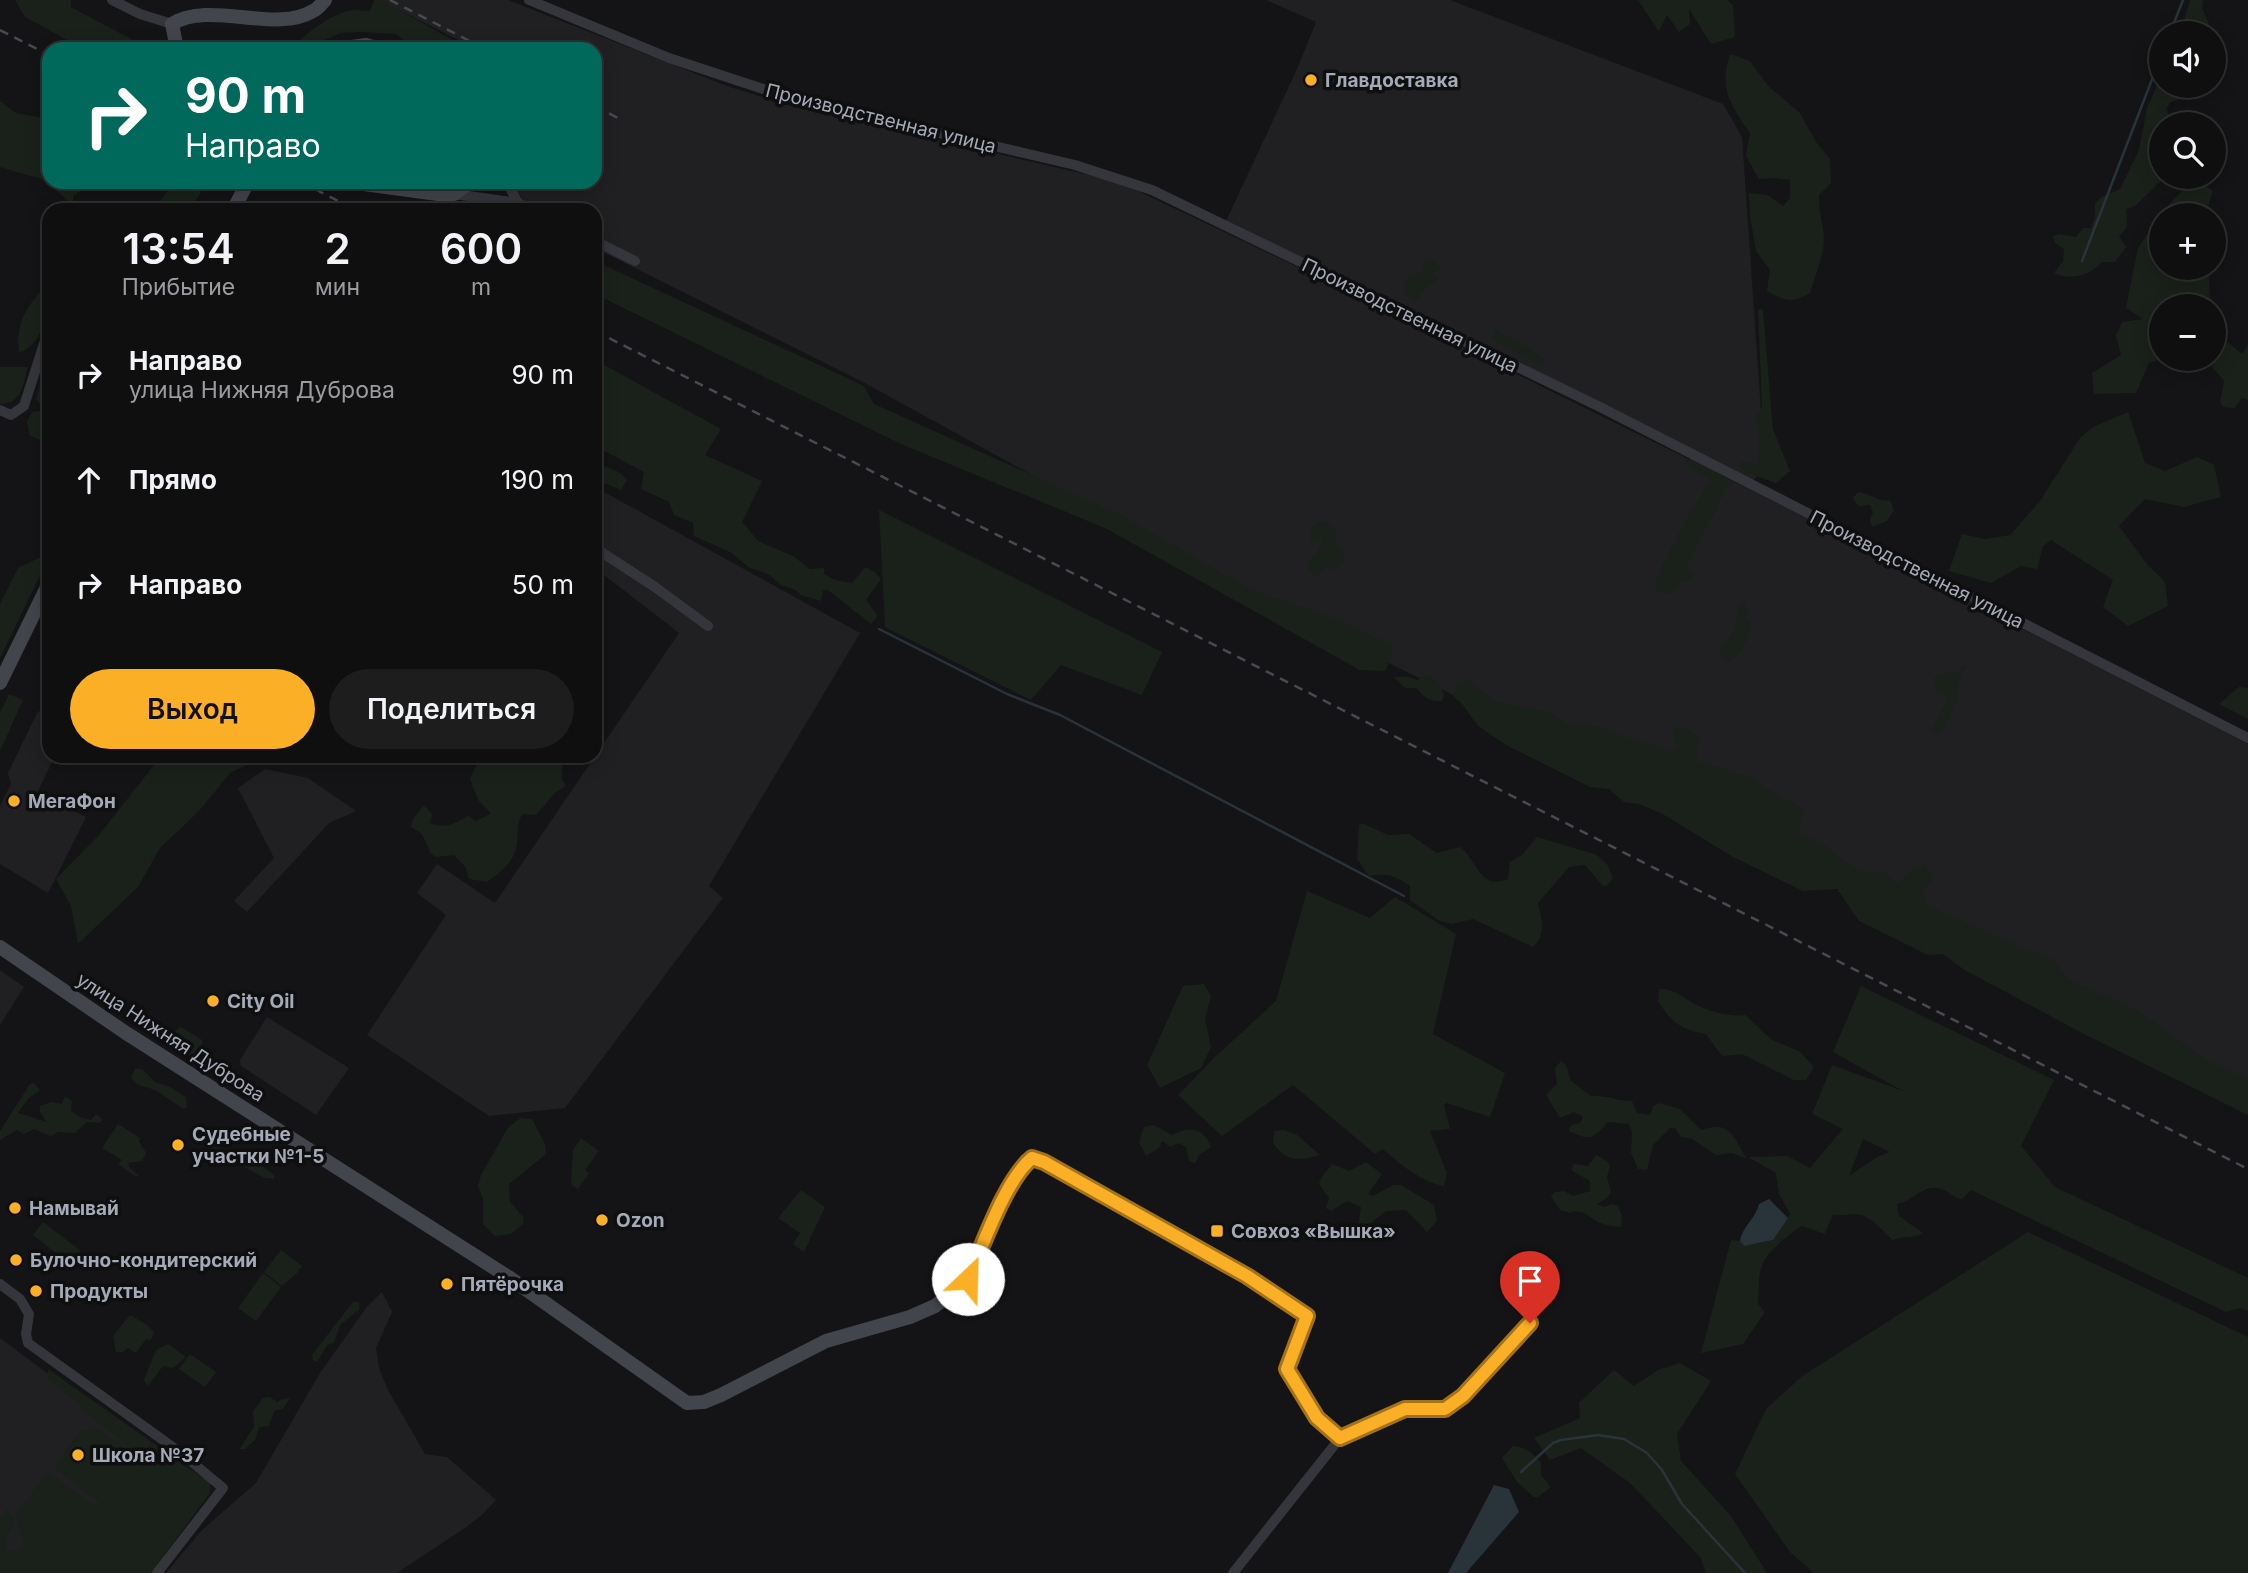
<!DOCTYPE html>
<html lang="ru">
<meta charset="utf-8">
<style>
body{margin:0;font-family:Inter,sans-serif;background:#1d1d1e;color:#f1f3f6;height:100vh;display:flex;flex-direction:column;font-size:26px;white-space:nowrap}
*{box-sizing:border-box;margin:0}
p{font-size:23px;color:#9b9c9f}
.icon{flex:none;width:38px;height:38px;fill:none;stroke:currentColor;stroke-width:2;stroke-linecap:round;stroke-linejoin:round}
.map{position:relative;flex:1;overflow:hidden}
.side{position:absolute;left:42px;top:203px;width:560px;height:560px;display:flex;flex-direction:column;background:#0f0f10;border-radius:21px;box-shadow:0 4px 18px #0003,0 0 0 2px #2f2f30}
.side>*{flex:none}
.hud{position:absolute;left:42px;top:42px;width:560px;height:147px;border-radius:21px;box-shadow:0 4px 18px #0003,0 0 0 2px #2f2f30;background:#00695c;color:#fff;overflow:hidden}
.tools{position:absolute;left:2149px;top:21px;display:grid;gap:14px}
.tools a{display:grid;place-items:center;width:77px;height:77px;border-radius:50%;background:#0f0f10;box-shadow:0 4px 18px #0003,0 0 0 2px #2f2f30;font-size:35px}
.pin{position:absolute;display:grid;place-items:center;width:60px;height:60px;color:#fff;margin:-72px -30px;border-radius:50% 50% 50% 0;rotate:-45deg;box-shadow:0 0 7px #0007}
.pin .icon{rotate:45deg}
.me{position:absolute;width:77px;margin:-38px;rotate:24deg;stroke-linejoin:round;filter:drop-shadow(0 0 5px #0008)}
.turn{display:flex;align-items:center;gap:24px;height:147px;padding:0 28px;font-size:32px}
.turn .icon{width:91px;height:91px;stroke-width:2.5}
.turn b{display:block;font-size:49px;line-height:60px}
.eta{display:flex;justify-content:space-evenly;align-items:center;height:119px;text-align:center}
.eta b{font-size:42px;font-weight:600;line-height:49px}
.cta{display:flex;gap:14px;margin-top:auto;padding:14px 28px}
.cta a{flex:1;height:80px;border-radius:42px;background:#fbaf26;color:#111;font-size:28px;font-weight:600;line-height:80px;text-align:center}
.cta a+a{background:#1d1d1e;color:#f1f3f6}
ul{padding:0;list-style:none}
li{display:flex;align-items:center;gap:21px;height:105px;padding:0 28px}
li div{flex:1}
li b{display:block;font-size:26px}
li em{font-style:normal}
.map>svg:first-child{display:block}
</style>
<div class="map">
<svg width="2248" height="1573" viewBox="0 0 2248 1573">
<rect width="100%" height="100%" fill="#141416"/>
<path fill="#202023" d="M380,0H508L727,86L795,107L1119,182L1363,298L1751,490L2248,744V1090L1228,583L863,382L595,248V210H523L521,196L511,182H595V49H462L460,41Z
M1266,0H1450L1723,104L1742,137L1765,470L1752,481L1226,221L1297,69L1316,22Z
M595,487L860,633L709,886L723,898L565,1108L489,1116L367,1035L446,915L417,893L437,864L495,903L679,633L595,568Z
M38,711L49,716V756H55L37,793L86,817L48,893L0,864V806L11,784L8,773Z
M265,769L308,778L356,811L329,823L247,912L234,901L274,858L238,788Z
M0,970L24,987L0,1025Z
M267,1017L349,1068L316,1115L241,1066L240,1060Z
M382,1292L392,1312L376,1348L379,1368L388,1390L425,1454L447,1457L496,1500L483,1514L465,1528L397,1573H166L202,1530L256,1483L320,1373L366,1308Z
M0,1338L107,1418L204,1492L0,1573Z"/>
<path fill="#1a211a" fill-rule="evenodd" d="M15,0H71V7L150,49H84L25,17Z
M374,0H382L465,47L466,49H403L405,41L396,34L360,32L341,33L317,43L309,49H292C305,33 332,13 353,10C358,9 365,11 370,11Z
M1638,0H1727L1733,5L1735,37L1711,44L1689,9L1690,24L1679,32L1667,15L1659,32Z
M2190,0H2203L2202,8L2213,33H2180Z
M1730,54L1750,61L1769,87L1800,113L1816,142L1830,159L1831,183L1819,195C1818,211 1824,225 1824,240C1823,259 1815,275 1810,293C1791,304 1785,301 1767,291L1770,270L1756,251L1750,216L1749,193L1768,195L1783,206L1790,198V180L1774,178L1759,179L1746,156L1750,134C1732,104 1718,91 1730,54Z
M2161,76V86H2179L2180,99L2171,102L2166,109L2174,124H2161V177H2165L2135,206L2126,209L2127,227L2119,236L2126,247L2115,262H2102C2089,276 2072,281 2054,273L2063,261L2064,249L2055,243L2053,236L2060,234L2076,237L2083,228H2091L2095,218V204L2100,198L2120,189L2139,150L2147,108Z
M0,101L16,113L49,119V182H86V188L73,196L74,207L45,180L0,167Z
M2195,177L2213,191L2206,215H2161V268H2209L2210,306H2161V359L2149,363L2136,393L2094,394L2092,373L2121,355L2116,335L2122,322L2143,319L2126,308L2138,248L2162,212Z
M175,182H203C202,205 181,210 161,210L159,202Z
M595,261L864,386L874,404L1123,516L1248,588L1334,618L1393,646L1386,671L1360,670L1105,528L901,444L595,294Z
M1424,261H1433L1441,268L1432,274L1438,279L1423,290L1417,302L1411,300L1403,292L1404,284L1411,274L1422,273Z
M49,282C49,307 45,344 19,353C15,319 28,306 49,282Z
M1763,309L1773,429L1790,471L1776,483L1746,472L1737,465L1741,461L1757,465L1759,430L1754,417L1762,408L1758,310Z
M1495,329C1508,339 1539,351 1545,362L1536,363L1492,339Z
M2214,342L2229,343L2242,354L2248,345V400L2242,398L2234,408L2223,407L2220,402L2224,381L2206,359H2214Z
M595,360L721,429L705,455L762,481L742,522L758,541L793,556L810,569L824,568V574L835,580L852,583L865,567L875,572L881,579L866,600L878,616L871,624L828,590H823L821,601L801,595L796,590L781,585L768,574L748,567L732,553L694,536L693,523L674,515L669,502L641,489L644,472L595,446Z
M0,367H28C23,384 22,404 0,404Z
M42,377L46,389L49,391V444L29,435L27,421L32,412L39,411L47,415L46,410L36,399Z
M2128,412L2145,463L2165,471L2197,457L2214,465L2221,497L2184,507L2145,499L2119,526L2146,563L2165,582L2168,606L2128,626L2103,607L2113,580L2051,540L2043,546L2037,569L2021,566L1991,583L1949,571L1962,534L1985,539L2010,535L2040,501L2080,438L2093,427Z
M1685,459H1694L1733,482L1727,487L1686,568L1697,574L1689,580L1679,582L1670,595L1655,590V580L1684,523L1711,480L1686,466Z
M595,461C608,471 614,465 627,480L621,490L595,479Z
M1858,492C1870,493 1879,503 1890,500L1894,510L1887,521L1872,527L1870,520L1873,512L1870,505L1858,506L1853,498Z
M879,510L1162,652L1142,695L1061,665L1031,700L885,627Z
M1323,521L1337,529L1334,544L1342,549L1344,560L1336,570L1325,565L1319,576L1312,574L1307,568L1308,563L1322,545V538L1312,543L1309,541L1310,532L1317,522Z
M49,553V557L0,658V604L18,568Z
M1743,600C1748,606 1749,610 1745,617L1751,625C1747,640 1744,653 1730,661L1723,659L1720,649C1734,633 1737,625 1739,604Z
M1967,665L1958,683V699L1944,729L1936,736L1931,729L1947,702L1946,693L1935,692L1933,680C1940,671 1945,672 1955,674L1962,666Z
M1425,675C1437,677 1439,684 1444,694L1442,701C1429,702 1424,697 1416,688H1405L1394,677H1407L1418,680Z
M1469,680L1494,701L1551,713L1569,725H1590L1606,728L1641,743H1652L1669,751L1681,748L1674,740L1673,728H1685L1700,738L1696,751L1698,761L1746,776L1805,810L1799,826L1800,834C1808,838 1818,841 1825,846C1847,860 1855,876 1883,872L1898,884L1915,866L1924,865L1934,876L1933,880L1923,889L1925,904L2030,951L2054,959L2063,973L2072,981L2138,1011L2206,1059L2248,1079V1115L2082,1033L1963,969L1943,954L1928,955L1859,921L1837,889L1803,891L1733,857L1661,813L1639,804L1624,802L1609,789L1590,787L1506,745L1478,726L1463,705L1453,696L1456,686Z
M2239,687L2248,688V719L2219,704Z
M9,694L23,700L0,751V713Z
M161,756H269L231,772L199,811L160,848L138,887L78,944L71,906L56,879L99,835Z
M486,756L494,760L498,756H552L562,763V779L566,786L555,793L536,815L522,814C516,826 519,835 516,848C513,863 499,873 487,882L469,879L465,866L454,855L436,857L431,854L422,834L411,827L413,819L424,805L432,814L430,823C446,829 454,824 468,816L476,821L490,814V812L478,800L470,779L479,759Z
M1362,823L1388,835L1409,834L1437,853L1460,847C1478,861 1480,891 1508,879L1510,862L1522,855L1537,837L1597,855L1607,864L1613,878L1608,885L1603,886L1585,865L1569,867L1538,903C1541,919 1547,934 1533,947L1473,919L1451,924L1438,920L1410,900V886C1393,875 1389,873 1369,876L1357,859L1359,825Z
M1307,891L1370,918L1395,897L1456,934L1433,1034L1505,1073L1490,1117L1447,1103L1444,1105L1450,1129L1430,1131L1447,1173L1444,1186C1422,1182 1399,1164 1383,1149L1375,1154L1293,1085L1222,1136L1178,1095L1215,1057L1276,1001Z
M1204,984L1211,996L1205,1019L1211,1047L1201,1068L1160,1088L1147,1065L1183,986Z
M1861,986L2054,1080L2021,1146L2055,1187L2248,1278V1311L2240,1308L2226,1312L1971,1190L1962,1199C1953,1198 1949,1191 1941,1189C1923,1183 1913,1202 1897,1204L1899,1216L1923,1233C1913,1239 1905,1235 1893,1240C1884,1232 1869,1214 1856,1214C1846,1214 1844,1217 1833,1214L1825,1234L1802,1226C1791,1232 1766,1253 1762,1265C1758,1275 1759,1292 1758,1304L1765,1312L1743,1344L1701,1353L1731,1240L1740,1241L1744,1246L1773,1240L1790,1214L1779,1194L1776,1173L1748,1157L1787,1156L1810,1168L1843,1129L1812,1114L1832,1065L1903,1091L1833,1052ZM1863,1139L1890,1152L1877,1157L1849,1176Z
M1659,989C1676,989 1681,997 1695,1004C1711,1012 1727,1017 1745,1015L1772,1040L1799,1051L1814,1067L1806,1080H1794L1742,1054L1722,1056L1706,1034C1681,1030 1671,1022 1658,1001Z
M181,1027L202,1040V1048L191,1057L167,1042L165,1037Z
M1561,1061L1566,1065L1571,1081L1591,1096C1607,1095 1617,1101 1632,1101L1637,1113L1650,1115L1653,1106L1659,1103L1680,1109L1701,1130C1729,1120 1734,1136 1746,1158L1731,1153L1716,1155L1692,1139L1681,1137L1675,1128H1670L1653,1145L1647,1170L1638,1169L1631,1153L1632,1133L1629,1124L1608,1122C1593,1139 1590,1141 1569,1131L1570,1126L1581,1122L1583,1117L1574,1112L1560,1118L1546,1095L1557,1084L1555,1068Z
M135,1069H142L155,1082L170,1087L186,1097L187,1108H182L155,1090L137,1084L131,1078Z
M34,1083L40,1090L28,1099L18,1113L47,1122L40,1112V1106L51,1102L62,1104L65,1096L72,1101L71,1111L82,1118L91,1120L96,1114L103,1120L99,1123L87,1122L75,1133L58,1132L51,1136L34,1129L24,1134L17,1130L0,1140V1131L30,1084Z
M520,1118L532,1119L545,1144L546,1154L509,1184L510,1202L523,1217V1224L511,1234L495,1236L483,1224V1199L478,1186L481,1175L507,1129Z
M118,1124L140,1138L139,1141L146,1153L142,1161L128,1163L129,1167L139,1176H135L118,1164L122,1160L102,1148Z
M1154,1125L1172,1135C1189,1126 1204,1127 1211,1147L1200,1154L1195,1163L1189,1161L1186,1147L1179,1143L1170,1147L1162,1141L1159,1148L1146,1156L1139,1142L1144,1127Z
M1284,1130L1297,1135L1320,1155C1300,1161 1286,1162 1273,1143L1274,1131Z
M581,1138L599,1151L585,1170L589,1173L578,1189L571,1184L573,1150Z
M208,1144L222,1148L232,1155L256,1156L259,1164L274,1175V1179L265,1178L239,1164L232,1166L219,1152L207,1156L202,1153Z
M1596,1155L1607,1161L1610,1166L1607,1177L1611,1192L1607,1198L1597,1204L1604,1207L1612,1204L1618,1206L1622,1216L1621,1227C1615,1226 1608,1226 1603,1224C1590,1220 1585,1207 1570,1213L1560,1210L1551,1196L1555,1192L1564,1191L1573,1196L1590,1191V1181L1571,1170L1574,1164L1588,1166Z
M1366,1162L1382,1174L1368,1194L1373,1196L1393,1185H1401L1434,1205L1437,1221L1427,1232L1406,1210L1386,1211L1362,1230L1358,1226L1361,1207L1347,1201L1331,1211L1326,1208L1329,1198L1319,1184L1321,1178L1332,1164L1349,1171Z
M801,1190L825,1207L804,1252L793,1244L800,1233L778,1218Z
M43,1222L81,1251L70,1264L33,1235Z
M2028,1232L2248,1337V1573H1814L1790,1552L1735,1474L1766,1409L1801,1377Z
M281,1250L302,1266L297,1273L282,1286L264,1272Z
M263,1273L281,1287L256,1321L238,1308Z
M353,1302H359V1310L340,1325L334,1343L328,1344L317,1362L313,1360L312,1355Z
M130,1315L146,1324L154,1332L151,1340L146,1339L136,1353L128,1348L123,1352H116L113,1336Z
M168,1344L186,1357L173,1368L163,1366L148,1386L144,1380L156,1350Z
M190,1354L216,1372L205,1387L179,1369Z
M1680,1363L1711,1381L1677,1434L1681,1461L1731,1516L1767,1573H1706L1701,1558L1630,1483L1581,1448L1550,1460L1534,1438L1580,1418L1579,1403L1614,1370L1634,1386L1658,1370Z
M48,1369L210,1483V1493L151,1573H0V1518L7,1509L15,1520C12,1531 0,1541 8,1552L23,1546L16,1514L48,1472L96,1507L100,1503L54,1468L81,1430L100,1429L135,1456L137,1453L82,1410L84,1407L52,1383L47,1376Z
M270,1397L277,1402L283,1399L290,1398L283,1409L274,1411L269,1426L259,1427L255,1440L245,1449H240L254,1426L253,1411L263,1398Z
M1513,1446C1526,1447 1533,1453 1541,1463V1475L1551,1487L1538,1497H1534L1517,1482L1502,1458Z"/>
<path fill="#29333a" d="M1769,1199L1788,1218L1773,1240L1744,1246L1740,1241C1744,1223 1754,1222 1759,1204Z
M1494,1485L1509,1489L1519,1512L1466,1573H1448Z"/>
<g fill="none" stroke-linecap="round" stroke-linejoin="round">
<path stroke="#29333a" stroke-width="2.5" d="M2170,33L2183,0
M391,209L395,203L434,210
M2082,261L2161,56
M879,629L1007,694L1060,715L1404,896
M1521,1472L1553,1443L1561,1440L1598,1435L1624,1439L1647,1453L1662,1470L1682,1504L1745,1573"/>
<path stroke="#34363b" stroke-width="10" d="M112,0L140,14L172,24
M529,0L669,58L791,98L1075,165L1152,190L1598,406L2248,738
M507,182L518,203
M454,194L518,203L532,210
M595,241L635,261
M0,410L11,415L24,406L49,328
M595,548L655,587L708,626
M1247,1276L1307,1316L1287,1369L1317,1417L1340,1438
M0,1284L20,1299L29,1314L26,1334L28,1343L181,1453L223,1488L157,1573
M1233,1573L1340,1438L1405,1409H1445L1463,1396L1529,1323"/>
<path stroke="#42454b" stroke-width="14" d="M177,49L172,24C210,0 275,34 313,11C318,9 322,3 325,0
M338,49L366,45L380,49
M349,182L438,194H454L471,182
M233,210L248,182
M0,683L49,583
M0,947L126,1033L510,1278L687,1403L704,1402L721,1395L826,1341L910,1317L935,1306L968,1279L996,1216L1022,1167L1032,1158L1044,1162L1247,1276"/>
<path stroke="#474a50" stroke-width="2.5" stroke-dasharray="9 7" stroke-linecap="butt" d="M390,0L485,49
M0,30L49,55
M595,106L618,118
M301,182L356,210
M595,331L2248,1169"/>
</g>
<g fill="none" stroke-linecap="round" stroke-linejoin="round">
<g stroke="#a37219" stroke-width="18">
<path id="route" d="M968,1279C983,1246 1005,1180 1032,1158L1044,1162L1247,1276L1307,1316L1287,1369L1317,1418L1340,1438L1405,1409H1445L1463,1396L1530,1323"/>
</g>
<use href="#route" stroke="#fbaf26" stroke-width="12"/>
</g>
<g fill="#fbaf26" stroke="#0f0f10" stroke-width="2.5">
<circle cx="1311" cy="80" r="7"/>
<circle cx="14" cy="801" r="7"/>
<circle cx="213" cy="1001" r="7"/>
<circle cx="178" cy="1145" r="7"/>
<circle cx="15" cy="1208" r="7"/>
<circle cx="602" cy="1220" r="7"/>
<rect x="1210" y="1224" width="14" height="14" rx="3.5"/>
<circle cx="16" cy="1260" r="7"/>
<circle cx="447" cy="1284" r="7"/>
<circle cx="36" cy="1291" r="7"/>
<circle cx="78" cy="1455" r="7"/>
</g>
<g text-anchor="middle" stroke-width="7" stroke-linejoin="round" paint-order="stroke">
<g font-size="19" font-weight="bold" fill="#a4aab7" stroke="#0f0f10" text-anchor="start">
<text x="1325" y="87">Главдоставка</text>
<text x="28" y="808">МегаФон</text>
<text x="227" y="1008">City Oil</text>
<text x="192" y="1141">Судебные<tspan x="192" dy="22">участки №1-5</tspan></text>
<text x="29" y="1215">Намывай</text>
<text x="616" y="1227">Ozon</text>
<text x="1231" y="1238">Совхоз «Вышка»</text>
<text x="30" y="1267">Булочно-кондитерский</text>
<text x="461" y="1291">Пятёрочка</text>
<text x="50" y="1298">Продукты</text>
<text x="92" y="1462">Школа №37</text>
</g>
<g font-size="19" fill="#a4aab7" stroke="#0f0f10">
<text transform="translate(881 118) rotate(14)" y="7">Производственная улица</text>
<text transform="translate(1410 315) rotate(26)" y="7">Производственная улица</text>
<text transform="translate(1917 569) rotate(27)" y="7">Производственная улица</text>
<text transform="translate(171 1037) rotate(33)" y="7">улица Нижняя Дуброва</text>
</g>
</g>
</svg>
<div class="tools">
<a><svg class="icon" aria-label="sound" viewBox="0 0 24 24"><path d="M4 9h4l5-4v14l-5-4H4zM17 9q2 3 0 6"/></svg></a>
<a><svg class="icon" aria-label="search" viewBox="0 0 24 24"><circle cx="10" cy="10" r="6"/><path d="M15 15l6 6"/></svg></a>
<a>+</a>
<a>−</a>
</div>
<div class="pin" style="left:1530px;top:1323px;background:#d93025"><svg class="icon" aria-label="arrive" viewBox="0 0 24 24"><path d="M6 21V4h12l-3 4 3 4H6"/></svg></div>
<svg class="me" style="left:968px;top:1279px" viewBox="-20 -20 40 40"><circle r="19" fill="#fff"/><path d="M0-13L10 11 0 6-10 11z" fill="#fbaf26"/></svg>
<div class="hud">
<div class="turn"><svg class="icon" aria-label="right" viewBox="0 0 24 24"><path d="M7 20v-9h11M14 6l5 5-5 5"/></svg><div><b>90 m</b>Направо</div></div>
</div>
<section class="side">
<div class="eta">
<div><b>13:54</b><p>Прибытие</p></div>
<div><b>2</b><p>мин</p></div>
<div><b>600</b><p>m</p></div>
</div>
<ul>
<li><svg class="icon" aria-label="right" viewBox="0 0 24 24"><path d="M7 20v-9h11M14 6l5 5-5 5"/></svg><div><b>Направо</b><p>улица Нижняя Дуброва</p></div><em>90 m</em></li>
<li><svg class="icon" aria-label="ahead" viewBox="0 0 24 24"><path d="M12 20V5M6 11l6-6 6 6"/></svg><div><b>Прямо</b></div><em>190 m</em></li>
<li><svg class="icon" aria-label="right" viewBox="0 0 24 24"><path d="M7 20v-9h11M14 6l5 5-5 5"/></svg><div><b>Направо</b></div><em>50 m</em></li>
</ul>
<div class="cta"><a>Выход</a><a>Поделиться</a></div>
</section>
</div>
